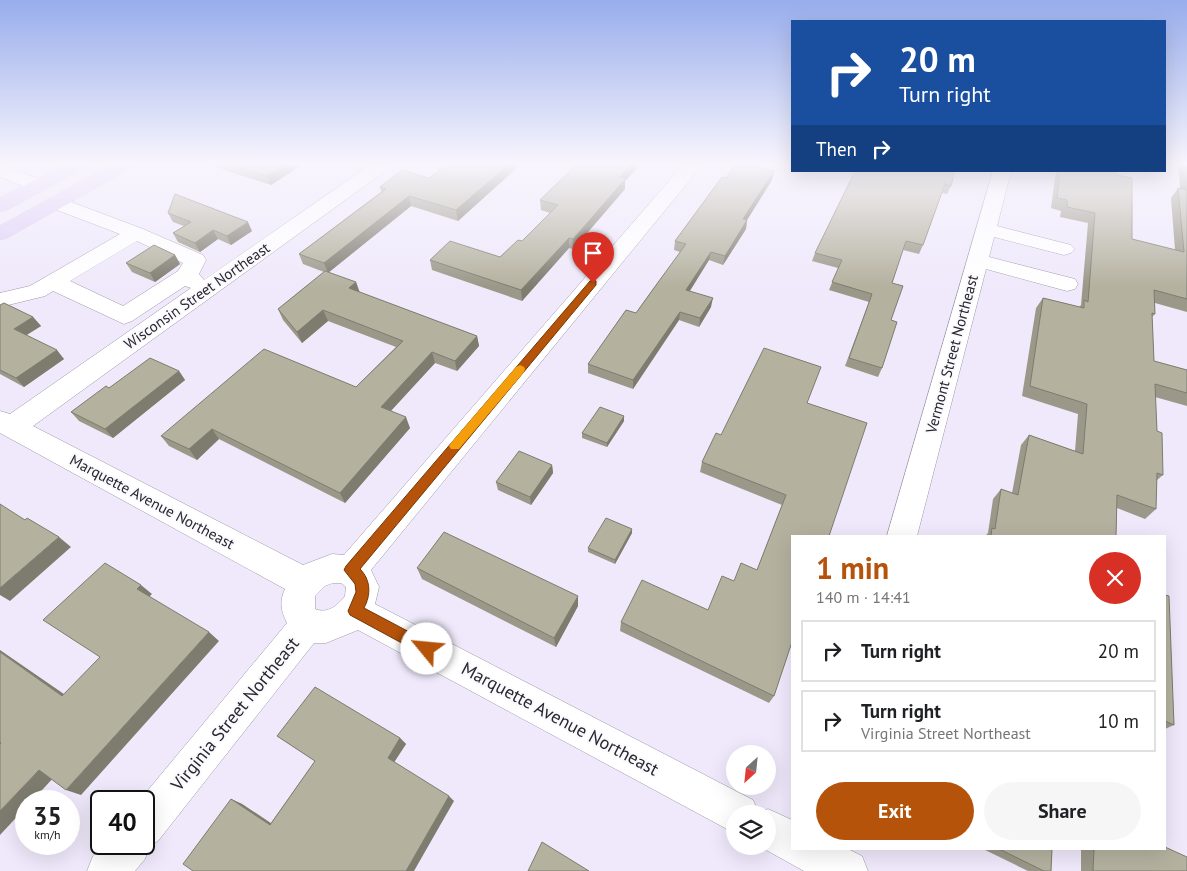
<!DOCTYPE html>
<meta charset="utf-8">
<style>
body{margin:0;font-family:"PT Sans",sans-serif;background:#f6f6f6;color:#202124;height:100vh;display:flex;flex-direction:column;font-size:19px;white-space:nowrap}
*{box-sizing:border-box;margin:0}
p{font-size:16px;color:#757577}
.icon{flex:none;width:28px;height:28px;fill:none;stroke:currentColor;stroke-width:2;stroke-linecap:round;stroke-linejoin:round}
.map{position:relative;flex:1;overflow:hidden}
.panel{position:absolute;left:791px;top:535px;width:375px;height:315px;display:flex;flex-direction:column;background:#fff;border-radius:0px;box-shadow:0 5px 20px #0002}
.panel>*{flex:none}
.guide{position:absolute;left:791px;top:20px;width:375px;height:152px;border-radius:0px;box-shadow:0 5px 20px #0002;background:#1a4fa0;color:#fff;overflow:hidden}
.needle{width:32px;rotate:207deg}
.fabs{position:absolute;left:726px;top:745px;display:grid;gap:10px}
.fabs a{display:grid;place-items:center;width:50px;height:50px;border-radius:50%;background:#fff;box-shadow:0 5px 20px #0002;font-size:25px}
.speed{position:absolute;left:15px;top:790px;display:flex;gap:10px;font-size:25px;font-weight:700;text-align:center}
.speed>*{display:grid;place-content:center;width:65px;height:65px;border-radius:50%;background:#fff;box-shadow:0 5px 20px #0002;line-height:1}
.speed small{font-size:12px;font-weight:400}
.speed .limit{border:2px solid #111;border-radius:8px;background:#fff;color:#111}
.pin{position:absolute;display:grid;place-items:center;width:42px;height:42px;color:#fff;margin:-51px -21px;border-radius:50% 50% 50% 0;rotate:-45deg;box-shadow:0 0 5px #0007}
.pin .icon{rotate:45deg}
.me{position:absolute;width:55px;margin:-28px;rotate:298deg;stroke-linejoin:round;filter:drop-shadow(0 0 4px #0008)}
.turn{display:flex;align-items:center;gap:18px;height:105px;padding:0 25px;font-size:22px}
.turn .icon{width:65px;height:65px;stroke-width:2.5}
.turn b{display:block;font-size:35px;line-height:42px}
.then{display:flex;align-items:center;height:48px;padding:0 25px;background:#0003;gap:10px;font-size:19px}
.round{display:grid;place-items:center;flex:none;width:52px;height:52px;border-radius:26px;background:#f6f6f6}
.summary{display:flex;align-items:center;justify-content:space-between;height:85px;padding:0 25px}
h1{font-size:30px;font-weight:700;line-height:38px;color:#b45309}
.cta{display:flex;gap:10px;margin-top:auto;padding:10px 25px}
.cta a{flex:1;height:58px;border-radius:30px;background:#b45309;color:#fff;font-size:20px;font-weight:700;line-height:58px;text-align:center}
.cta a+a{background:#f6f6f6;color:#202124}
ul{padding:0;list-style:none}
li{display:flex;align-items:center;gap:15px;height:62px;margin:0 10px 8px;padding:0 15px;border:2px solid #e0e0e0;border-radius:0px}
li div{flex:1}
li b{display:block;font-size:19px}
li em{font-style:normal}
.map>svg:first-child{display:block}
</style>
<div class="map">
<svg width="1187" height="871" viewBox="0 0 1187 871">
<rect width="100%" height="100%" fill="#efe9fb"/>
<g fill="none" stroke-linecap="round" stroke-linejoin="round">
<g stroke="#9e98a9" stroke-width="1">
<path id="minor" d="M0,165L45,181L48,185L45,189L38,191L31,189L0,177Z
M370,165H391L388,169L33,426L303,565L332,554L344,555L683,165H702L371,570L379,587L375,604L753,800L759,813L768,809L792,820V849H848L862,856L868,871H804L759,846H768V814H735V832L725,828L358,630L326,643H314L158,841L150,845L145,859L135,871H87L93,856L103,844H144V801H139L287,623C281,611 279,602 285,589L0,433V411L10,414L191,288L185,286L132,321L124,324L53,291L45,296L0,307V293L30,286L120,234L49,207L46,203L49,199L56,197L63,199L143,229L203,255L206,260L199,274L204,280ZM137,241L183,263L178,271L123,306L70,281ZM333,583H341L346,587L345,596C337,606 328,614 315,609V596L325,586Z
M993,171H1011L997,226L1071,245L1075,249L1071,253L1064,255L994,237L989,257L1075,279L1078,284L1075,289L1067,291L986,269L917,536H887Z"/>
</g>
<g stroke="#d4d4d5" stroke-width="1">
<path id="major" d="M64,165H86L83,169L7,210L0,212V198Z
M111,165H133L130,169L7,238L0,240V226Z"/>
</g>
<use href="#minor" fill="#fff" fill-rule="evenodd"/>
<use href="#major" fill="#dfd0f8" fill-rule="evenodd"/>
</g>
<path fill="#9b9889" d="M209,165H299L300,166L271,185Z
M446,165H520L458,221L411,206L329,272L356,282L359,292L477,336L479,346L457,371L435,363L391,411L410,428L345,503L219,439L197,460L169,446L161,436L356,387L396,347L328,321L302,343L283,320L278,309L324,272L303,264L299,254L381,192L380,187L429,178Z
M576,165H640L625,181V189L589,231L573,249L569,248L522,301L432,270L430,260L500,257L522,241L550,213L541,210L540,200Z
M1178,165H1187V312L1155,303V314L1152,317L1154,361L1187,370V406L1155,397L1157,431L1163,475L1157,480L1156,509L1145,519L1117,508L1116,536H985L988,533L993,499L1001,489L1012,493L1021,445L1029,435L1075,451L1078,414L1022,396L1036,308L1043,298L1079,307L1081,305L1088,223L1060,217L1061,211L1051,208L1056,171H1117V175L1132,239L1175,250L1171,198L1178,188H1180Z
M774,171L772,180L747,220L746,229L723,265L709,260L690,291L711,307L699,327L679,320L633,389L588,373V364L636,313L680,252L674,250L675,241L726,178Z
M955,171L951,186L947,194L942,193L923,245L919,254L903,250L892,283L891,320L882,368L878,377L845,366L869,302L829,290L838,268L812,261L815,253Z
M168,213L252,231L231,245L218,239L200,252L178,242L173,233L184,226L173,222Z
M175,255L180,264L155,282L132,272L126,263Z
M0,305L33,317L41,326L26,335L64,359L24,387L0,374Z
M179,371L185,380L113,438L79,421L71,412L109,388Z
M807,403L774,696L769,703L620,631L621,622L708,610L734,581L757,570L782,505L700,472L702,462L721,435Z
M624,421L607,447L582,438V433Z
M552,465L553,473L531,505L498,490L496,482Z
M632,529V533L615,564L588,552V548Z
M417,568L578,606L556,647L422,579Z
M1165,595L1174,725L1165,729Z
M277,736L400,738L406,744L394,762L454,801L193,871L231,799L242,804L271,823L315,761Z
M983,849H1052L1051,871H1028Z
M1081,849H1165L1187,871H1081Z"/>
<path fill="#7e7c6f" d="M285,165H299L300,166L271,185L267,176Z
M508,165H520L458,221L456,210Z
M631,165H640L625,181V189L573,249V239L620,177Z
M774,171L772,180L742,228L743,219Z
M409,196L411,206L328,273L324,263Z
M747,220L746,229L723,265L725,256Z
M248,222L252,231L231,245L227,236Z
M213,230L218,239L200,252L195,243Z
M569,238V248L522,301L521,290Z
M711,252L709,260L685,298L686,290Z
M175,255L180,264L155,282L150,273Z
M356,282L360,293L349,288Z
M713,298L711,307L699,327L700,318Z
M323,310L328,321L302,343L297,332Z
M680,312L679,320L633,389V380Z
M33,317L41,326L22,338L14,329Z
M477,336L479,346L457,371L455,361Z
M57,350L64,359L24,387L16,378Z
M432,352L435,363L385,417L381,407Z
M179,371L185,380L113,438L105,429Z
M624,416V421L607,447V443Z
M406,417L410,428L345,503L340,493Z
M212,429L219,439L197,460L189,449Z
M552,465L553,473L531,505L530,497Z
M632,529V533L615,564V560Z
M59,537L71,547L10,601L0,595V588Z
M141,585L152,594L148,598L137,589Z
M578,596V606L556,647L554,638Z
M209,632L219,641L81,795L66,790Z
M0,650L77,703L62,696L0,652Z
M400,738L406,744L393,764L388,758Z
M39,770L55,776L32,801H26V807L0,835V811Z
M449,796L454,801L414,871H406Z
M231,799L242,804L279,829L270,825Z"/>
<path fill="#b4b19f" stroke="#7e7c6f" d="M232,165H285L267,176Z
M446,165H508L456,210L409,196L324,263L299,254L386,189L380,187L402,170L429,178Z
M576,165H631L620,177L626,178L589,221L573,239L569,238L521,290L430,260L450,241L500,257L518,240L522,241L558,205L540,200Z
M735,165H746L774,171L743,219L747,220L725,256L711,252L686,290L713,298L700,318L680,312L633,380L588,364L626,310L636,313L659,281L686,244L675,241L722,177L726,178Z
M855,171H955L951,186L945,184L923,245L906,241L892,283L903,286L891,320L897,322L882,368L849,358L872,294L832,282L842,260L815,253Z
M1060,171H1117V175L1132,178V239L1184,252L1178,188L1187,190V299L1154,290L1155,314L1152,313L1154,361L1187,370V393L1155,384L1157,431L1162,433L1163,475L1157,473L1156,509L1117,495L1116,536H991L992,528L995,529L1001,489L1018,495L1029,435L1083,454L1087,404L1030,386L1043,298L1084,308V300L1088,302L1095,213L1067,207V200L1057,198Z
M175,194L248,222L227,236L213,230L195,243L173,233L191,222L168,213Z
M154,245L175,255L150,273L126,263Z
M325,271L356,282L349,288L477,336L455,361L432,352L381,407L406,417L340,493L212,429L189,449L161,436L264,349L356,387L403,341L323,310L297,332L278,309Z
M4,303L33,317L14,329L57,350L16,378L0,370V305Z
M764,348L821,367L807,403L867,423L829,536H792V642L774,696L621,622L642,580L708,610L722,576L734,581L741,563L757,570L786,495L702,462L716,433L721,435Z
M150,358L179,371L105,429L71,412L106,386L109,388Z
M600,407L624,416L607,443L582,433Z
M519,451L552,465L530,497L496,482Z
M0,504L25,520L27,518L59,537L0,588Z
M606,518L632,529L615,560L588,548Z
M444,532L578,596L554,638L417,568Z
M105,563L141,585L137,589L209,632L66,790L39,770L0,811V744L1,743L0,742V652L62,696L100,657L43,620Z
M1165,595L1169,596L1174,725L1165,721Z
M315,687L400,738L388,758L449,796L406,871H193L183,864L231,799L270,825L315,761L277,736Z
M542,842L589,871H528Z
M1165,847L1187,857V871H1093L1094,849H1165Z
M999,849H1052L1051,871H1044Z"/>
<linearGradient id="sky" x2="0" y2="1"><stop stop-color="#98adec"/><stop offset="0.57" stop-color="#f8f5fd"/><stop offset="1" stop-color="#f8f5fd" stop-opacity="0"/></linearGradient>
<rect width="1187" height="287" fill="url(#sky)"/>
<path fill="#b45309" stroke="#753606" d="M593,280L596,281V285L360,569C371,580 371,595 364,608L432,644L434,649L432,654L427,656L422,654L350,615L348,611L356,592L355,584L344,570L346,566L590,281Z"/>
<path fill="#f59e0b" d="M520,365L524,367L525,369L524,372L459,449H451L449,446L451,443L516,367Z"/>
<g text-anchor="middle" stroke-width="4" stroke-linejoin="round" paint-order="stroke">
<g font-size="15" fill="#29262d" stroke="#faf9fd">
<text transform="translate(197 296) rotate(-35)" y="5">Wisconsin Street Northeast</text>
<text transform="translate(952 354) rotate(-75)" y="5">Vermont Street Northeast</text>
<text transform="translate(152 502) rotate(28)" y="5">Marquette Avenue Northeast</text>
</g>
<g font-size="18" fill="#29262d" stroke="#faf9fd">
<text transform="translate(235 714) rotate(-51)" y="6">Virginia Street Northeast</text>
<text transform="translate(560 719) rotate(28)" y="6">Marquette Avenue Northeast</text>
</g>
</g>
</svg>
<div class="fabs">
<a><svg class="needle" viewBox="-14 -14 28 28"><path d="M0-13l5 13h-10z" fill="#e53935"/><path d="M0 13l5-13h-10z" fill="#757577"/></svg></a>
<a><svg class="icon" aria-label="layers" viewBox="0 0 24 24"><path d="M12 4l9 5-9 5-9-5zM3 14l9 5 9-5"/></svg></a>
</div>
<div class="speed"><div>35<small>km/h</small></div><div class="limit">40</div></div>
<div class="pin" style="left:593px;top:283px;background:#d93025"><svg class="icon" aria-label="arrive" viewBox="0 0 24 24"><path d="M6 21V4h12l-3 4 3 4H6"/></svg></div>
<svg class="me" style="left:427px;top:649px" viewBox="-20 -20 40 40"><circle r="19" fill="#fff"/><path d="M0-13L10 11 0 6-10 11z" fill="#b45309"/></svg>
<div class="guide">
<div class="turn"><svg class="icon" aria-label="right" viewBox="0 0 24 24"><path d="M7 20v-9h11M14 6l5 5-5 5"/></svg><div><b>20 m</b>Turn right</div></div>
<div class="then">Then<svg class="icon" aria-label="right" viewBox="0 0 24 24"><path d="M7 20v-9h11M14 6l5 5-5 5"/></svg></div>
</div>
<section class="panel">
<div class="summary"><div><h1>1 min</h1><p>140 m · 14:41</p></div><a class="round" style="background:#d93025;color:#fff"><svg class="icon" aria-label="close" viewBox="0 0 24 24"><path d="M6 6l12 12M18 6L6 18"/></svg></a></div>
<ul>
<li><svg class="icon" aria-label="right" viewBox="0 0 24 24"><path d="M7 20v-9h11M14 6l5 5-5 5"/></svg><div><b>Turn right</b></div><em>20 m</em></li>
<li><svg class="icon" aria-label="right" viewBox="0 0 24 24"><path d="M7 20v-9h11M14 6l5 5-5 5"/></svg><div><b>Turn right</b><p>Virginia Street Northeast</p></div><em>10 m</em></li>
</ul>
<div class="cta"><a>Exit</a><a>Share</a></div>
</section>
</div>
